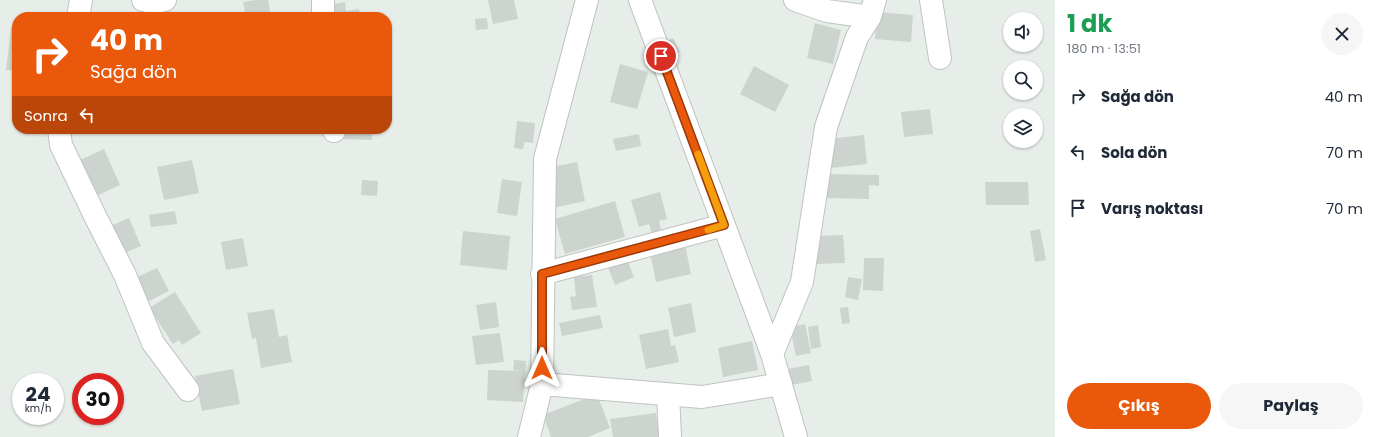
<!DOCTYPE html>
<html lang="tr">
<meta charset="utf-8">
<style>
body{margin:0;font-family:Poppins,sans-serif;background:#f6f6f7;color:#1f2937;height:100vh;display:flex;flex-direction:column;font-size:15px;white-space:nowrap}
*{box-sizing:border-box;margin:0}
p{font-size:13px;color:#747a83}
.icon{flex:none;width:22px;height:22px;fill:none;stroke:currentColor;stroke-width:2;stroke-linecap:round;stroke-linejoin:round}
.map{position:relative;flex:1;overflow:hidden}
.panel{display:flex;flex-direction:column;background:#fff;width:320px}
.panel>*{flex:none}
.hud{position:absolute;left:12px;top:12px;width:380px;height:122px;border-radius:16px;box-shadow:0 1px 3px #0004;background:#ea580c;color:#fff;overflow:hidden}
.fabs{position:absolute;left:1003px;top:12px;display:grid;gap:8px}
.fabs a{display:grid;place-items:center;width:40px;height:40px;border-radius:50%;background:#fff;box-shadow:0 1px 3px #0004;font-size:20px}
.speed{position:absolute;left:12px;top:373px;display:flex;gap:8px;font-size:20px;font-weight:700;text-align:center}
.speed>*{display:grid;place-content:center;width:52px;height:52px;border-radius:50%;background:#fff;box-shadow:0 1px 3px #0004;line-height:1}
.speed small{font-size:10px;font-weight:400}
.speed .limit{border:6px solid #d22;background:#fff;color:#111}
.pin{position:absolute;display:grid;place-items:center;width:34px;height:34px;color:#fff;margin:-17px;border:2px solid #fff;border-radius:50%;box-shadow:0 1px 4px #0007}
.me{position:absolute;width:44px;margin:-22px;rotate:0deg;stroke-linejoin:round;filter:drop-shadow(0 0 3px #0008)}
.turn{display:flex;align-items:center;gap:14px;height:84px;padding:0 12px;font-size:18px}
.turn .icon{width:52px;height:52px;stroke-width:2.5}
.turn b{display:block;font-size:28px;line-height:34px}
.then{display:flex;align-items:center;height:38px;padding:0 12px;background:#0003;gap:8px;font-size:15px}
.round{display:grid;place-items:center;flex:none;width:42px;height:42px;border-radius:21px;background:#f6f6f7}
.headline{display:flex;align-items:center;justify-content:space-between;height:68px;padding:0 12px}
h1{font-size:24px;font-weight:700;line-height:30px;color:#1e9e55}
.primary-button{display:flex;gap:8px;margin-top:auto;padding:8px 12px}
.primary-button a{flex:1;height:46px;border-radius:24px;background:#ea580c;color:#fff;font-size:16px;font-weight:700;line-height:46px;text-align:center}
.primary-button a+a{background:#f6f6f7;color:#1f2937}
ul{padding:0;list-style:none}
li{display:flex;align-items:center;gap:12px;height:56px;padding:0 12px}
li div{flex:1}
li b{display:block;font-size:15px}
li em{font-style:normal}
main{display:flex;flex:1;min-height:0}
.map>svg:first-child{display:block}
</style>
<main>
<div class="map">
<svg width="1055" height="437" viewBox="0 0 1055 437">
<rect width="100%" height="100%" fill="#e7ede8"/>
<path fill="#cdd3ce" d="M256,0H268L271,17H246L243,2Z
M488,0H514L518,19L493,24Z
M345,2L346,11L359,9L360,17H326L324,6Z
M877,12L913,15L911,42L875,39Z
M487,18L488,29L476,30L475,19Z
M815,23L841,30L833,64L807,58Z
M11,28L17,29V71L6,70Z
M673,38L680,52L665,60L658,45Z
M620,64L648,72L637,109L610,102Z
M754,66L789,85L775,112L740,94Z
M930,109L933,134L904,137L901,112Z
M517,121L535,123L533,143L525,142L523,149L514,148Z
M335,129H373L372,140L342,139V135Z
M639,134L641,146L616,151L613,139Z
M864,135L867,164L831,168L828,139Z
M104,149L120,185L94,197L78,161Z
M192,160L199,193L164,200L157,167Z
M577,162L585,201L548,209L547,168Z
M827,174L879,175V186L869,185V199L826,198Z
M502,179L522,182L517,216L497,213Z
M362,180L378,181L377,196L361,195Z
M985,182H1028L1029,205H986Z
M660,192L667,219L659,221L661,230L652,233L649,224L639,227L631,200Z
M615,201L625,237L565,254L555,219Z
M175,211L177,224L151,227L149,215Z
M129,218L141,246L118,256L106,228Z
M1040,229L1046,260L1035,262L1030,231Z
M463,231L510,236L507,270L460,265Z
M843,235L845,263L815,264L813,236Z
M243,238L248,266L226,270L221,242Z
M684,240L691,274L656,282L649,247Z
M626,257L634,277L615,285L607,265Z
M864,258H884L883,291L863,290Z
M157,268L169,291L149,301L137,277Z
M592,275L597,307L572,310L570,297L576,296L574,277Z
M848,277L862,279L858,300L845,297Z
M175,292L201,333L182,345L179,340L173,344L149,308Z
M496,302L499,327L480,330L476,305Z
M691,303L696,332L674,337L668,308Z
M848,307L850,323L842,324L840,308Z
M274,309L279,337L287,335L292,362L261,368L256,338L252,339L247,313Z
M600,315L603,328L562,336L559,323Z
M805,324L811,353L796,356L790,327Z
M818,325L821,347L811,349L808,327Z
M668,329L671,346L675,345L679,362L646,369L639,335Z
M500,333L504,362L476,365L472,336Z
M752,341L758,370L723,377L718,348Z
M514,360L526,361L523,402L487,400L488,370L521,371L513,370Z
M809,365L812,381L791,385L788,369Z
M233,369L240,404L202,411L195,376Z
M597,394L610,428L588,437H551L543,415Z
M656,413L659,437H613L610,419Z"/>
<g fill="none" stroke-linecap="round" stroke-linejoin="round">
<g stroke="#bec4bf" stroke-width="24">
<path id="minor" d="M143,0L154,3L165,0
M640,0L772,354L796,437
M795,0L827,11L870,17
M931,0L940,58
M78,17L81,0
M323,17V0
M59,129L61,145L95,216L125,275L153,343L188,390
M333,129L334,131
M542,274L724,225
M772,354L802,282L826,127L857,37L870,17L875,0
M542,384L702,397L781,384
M668,394L670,437
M529,437L542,384L545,159L587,0"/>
</g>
<use href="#minor" stroke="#fff" stroke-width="22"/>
</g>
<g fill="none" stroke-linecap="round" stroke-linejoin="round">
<g stroke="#983908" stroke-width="10">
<path id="route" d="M542,368V274L724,225L661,56"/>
</g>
<use href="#route" stroke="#ea580c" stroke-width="7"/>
<path stroke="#f59e0b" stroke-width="7" d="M698,154L724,225L708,230"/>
</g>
</svg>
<div class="fabs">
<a><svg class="icon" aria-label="sound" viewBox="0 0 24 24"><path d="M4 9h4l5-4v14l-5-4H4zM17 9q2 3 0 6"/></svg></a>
<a><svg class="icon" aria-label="search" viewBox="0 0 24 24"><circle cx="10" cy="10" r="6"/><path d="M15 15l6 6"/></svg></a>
<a><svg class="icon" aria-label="layers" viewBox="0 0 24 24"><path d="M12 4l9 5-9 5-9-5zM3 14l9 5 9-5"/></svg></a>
</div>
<div class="speed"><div>24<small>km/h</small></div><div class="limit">30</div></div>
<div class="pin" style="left:661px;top:56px;background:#d93025"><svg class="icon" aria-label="arrive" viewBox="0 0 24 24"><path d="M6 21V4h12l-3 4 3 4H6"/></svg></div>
<svg class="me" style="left:542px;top:368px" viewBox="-20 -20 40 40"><path d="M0-17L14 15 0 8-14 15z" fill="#ea580c" stroke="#fff" stroke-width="4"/></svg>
<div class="hud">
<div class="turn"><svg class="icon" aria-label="right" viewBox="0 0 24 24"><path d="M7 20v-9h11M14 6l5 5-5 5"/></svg><div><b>40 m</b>Sağa dön</div></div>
<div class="then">Sonra<svg class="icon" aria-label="left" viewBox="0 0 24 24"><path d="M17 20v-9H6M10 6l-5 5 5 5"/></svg></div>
</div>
</div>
<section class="panel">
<div class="headline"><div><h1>1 dk</h1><p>180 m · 13:51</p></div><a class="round"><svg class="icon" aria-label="close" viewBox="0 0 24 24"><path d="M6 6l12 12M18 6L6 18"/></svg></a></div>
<ul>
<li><svg class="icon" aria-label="right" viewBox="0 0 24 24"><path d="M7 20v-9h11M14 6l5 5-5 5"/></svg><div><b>Sağa dön</b></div><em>40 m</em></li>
<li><svg class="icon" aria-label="left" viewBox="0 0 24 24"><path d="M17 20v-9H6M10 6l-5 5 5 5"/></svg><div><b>Sola dön</b></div><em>70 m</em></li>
<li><svg class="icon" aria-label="arrive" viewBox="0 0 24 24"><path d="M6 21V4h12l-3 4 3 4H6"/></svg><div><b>Varış noktası</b></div><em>70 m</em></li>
</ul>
<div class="primary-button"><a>Çıkış</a><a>Paylaş</a></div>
</section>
</main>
